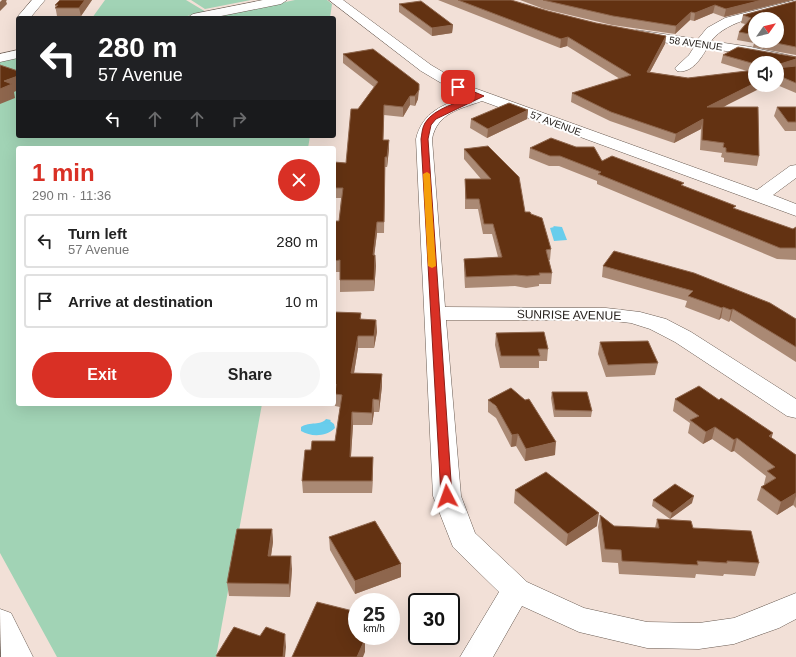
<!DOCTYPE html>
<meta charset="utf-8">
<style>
body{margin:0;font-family:Arial,sans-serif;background:#f6f6f6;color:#222;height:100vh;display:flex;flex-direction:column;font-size:15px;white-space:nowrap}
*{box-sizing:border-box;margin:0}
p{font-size:13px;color:#767676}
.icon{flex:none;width:22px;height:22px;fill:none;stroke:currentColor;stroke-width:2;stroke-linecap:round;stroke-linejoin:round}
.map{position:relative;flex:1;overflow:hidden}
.details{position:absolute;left:16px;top:146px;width:320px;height:260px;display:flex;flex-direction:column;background:#fff;border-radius:4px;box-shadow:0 4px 16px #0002}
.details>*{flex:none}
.banner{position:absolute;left:16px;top:16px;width:320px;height:122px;border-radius:4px;box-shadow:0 4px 16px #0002;background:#202124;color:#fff;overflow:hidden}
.needle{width:26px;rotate:56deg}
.buttons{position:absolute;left:748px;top:12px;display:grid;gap:8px}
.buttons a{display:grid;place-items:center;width:36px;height:36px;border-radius:50%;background:#fff;box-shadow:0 4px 16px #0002;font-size:20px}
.speed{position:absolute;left:348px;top:593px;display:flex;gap:8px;font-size:20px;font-weight:700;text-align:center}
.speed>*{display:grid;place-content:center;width:52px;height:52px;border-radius:50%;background:#fff;box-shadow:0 4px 16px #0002;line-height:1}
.speed small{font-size:10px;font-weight:400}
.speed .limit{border:2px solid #111;border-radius:6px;background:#fff;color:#111}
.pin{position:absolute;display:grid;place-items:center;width:34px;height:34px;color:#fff;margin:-17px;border-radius:8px;box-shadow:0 2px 6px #0006}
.me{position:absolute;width:44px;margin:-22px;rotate:356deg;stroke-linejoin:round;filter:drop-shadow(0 0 3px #0008)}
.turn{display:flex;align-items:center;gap:14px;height:84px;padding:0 16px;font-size:18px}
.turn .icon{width:52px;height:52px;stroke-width:2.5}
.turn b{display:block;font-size:28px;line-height:34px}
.lanes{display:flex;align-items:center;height:38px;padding:0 16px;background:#0003;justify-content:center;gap:20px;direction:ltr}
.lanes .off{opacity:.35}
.round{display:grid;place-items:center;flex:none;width:42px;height:42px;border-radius:21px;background:#f6f6f6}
.head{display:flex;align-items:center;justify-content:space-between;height:68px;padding:0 16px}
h1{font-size:24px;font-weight:600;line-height:30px;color:#d93025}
.button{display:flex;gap:8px;margin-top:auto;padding:8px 16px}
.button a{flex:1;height:46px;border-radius:24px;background:#d93025;color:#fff;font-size:16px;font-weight:600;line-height:46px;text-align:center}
.button a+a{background:#f6f6f6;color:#222}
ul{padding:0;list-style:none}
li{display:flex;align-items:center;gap:12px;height:54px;margin:0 8px 6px;padding:0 8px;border:2px solid #e0e0e0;border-radius:4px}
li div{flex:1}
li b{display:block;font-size:15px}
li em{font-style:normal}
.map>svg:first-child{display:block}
</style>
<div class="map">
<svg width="796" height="657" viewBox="0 0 796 657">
<rect width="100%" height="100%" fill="#f2e0d7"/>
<path fill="#a1d3b5" d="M105,0H186L206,12L178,18H92Z
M191,0H251L205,9Z
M295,0H327L332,4L330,18H208Z
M18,57V136H310L308,148H18V404H262L216,657H57L0,553V61Z"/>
<path fill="#68cdec" d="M553,226L562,227L567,240L554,241L550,228L554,227Z
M326,419L331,420L330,421L334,424L335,428C326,437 311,437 301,431V427C310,421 321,426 326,419Z"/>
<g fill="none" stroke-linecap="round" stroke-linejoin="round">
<g stroke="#6a5c53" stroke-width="1">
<path id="street" d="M32,0H45L30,18H18V20L17,18L19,15Z
M329,0H343L431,65L463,84L757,190L790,166L796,165V178L773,195L796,204V216L482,101C460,109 437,113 432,139L445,307L606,308L640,312L666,319L691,332L796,399V418L787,416L675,342L650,329L631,323L606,320H446L461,496L475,533L527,582L584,608L647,622L699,623L734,618L796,593V619L779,628L734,644L699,649L647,648L579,632L522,606L493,657H460L499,592L453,547L433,496L416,139C422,112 444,104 468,96L453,90L421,71Z
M796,0V7C769,14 728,19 711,41L751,47L796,57V65L751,55L707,48C701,59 691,74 677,71L675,68L689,55L694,47L636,38L629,34L636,30L698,39L707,28L725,18Z"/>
</g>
<g stroke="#6a5c53" stroke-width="1">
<path id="secondary" d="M263,0H287L281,4L211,18H187L193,14Z
M18,50V58L0,62V54Z"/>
</g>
<g stroke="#6a5c53" stroke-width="1">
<path id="highway" d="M0,609L11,613L33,657H1Z"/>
</g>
<use href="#street" fill="#fff" fill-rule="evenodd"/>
<use href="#secondary" fill="#fff" fill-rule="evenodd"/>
<use href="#highway" fill="#fff" fill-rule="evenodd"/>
</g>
<path fill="#aa8974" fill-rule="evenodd" d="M92,0L81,16H57L55,5Z
M438,0H511L548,11L596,23L666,36L665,44L650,72L688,78L747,71L721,63L723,55L796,57V93L777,85V63H755V85L724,107L759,156L757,166L724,162V158L721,157L722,153L700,150L701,129L674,143L610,121L571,102L572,93L620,79L567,46L560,48Z
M520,0H792L724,17L713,13L694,21L690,20L675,34L612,25L544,9Z
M796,1V55L753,47L754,43L737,40L739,32L745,24L741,23L743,15ZM755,19L777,41H755Z
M399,4L453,25L452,33L432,36L399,12Z
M373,49L418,99L415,106L410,105L403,117L384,115L383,140L389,149L387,167H385L384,233H377L374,255H375L376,266L374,291L340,292V272H334V223L339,221L341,198H334V162L346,163L358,109L374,87L343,63V54Z
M777,107H796V131H785L774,116Z
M528,110L527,119L487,138L470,128L471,119Z
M530,148L602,161L684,186L735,209L793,229L796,227V260L777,259L597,184V181L559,166H549L529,158Z
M464,149L525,212L531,214L551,249L550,260H549L552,273L551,284H539V286L526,288L515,286L465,288L464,270V259L498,257L492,234H483L478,209H465V179H481L464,159Z
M603,266L796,319V362L730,320L729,322L721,318L719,320L685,307L687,301L602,277Z
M334,312L361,313V319L376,320L377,332L374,348H358L354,373L382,374V386L379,412H374L372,425H353L351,457H373L372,493H303L302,481L311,450L335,441L340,407L335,406V396H334Z
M496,333L548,349L547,361H539V368H500L495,345Z
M600,342L658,363L655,375L606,377L598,354Z
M552,392L592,411L591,417H554L551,398Z
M675,399L772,438L796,455V508L793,505L777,515L757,500L761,487L765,485L764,484L766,476L734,451L731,452L712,439L703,444L688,433L690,423L673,411Z
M488,400L555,455L525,461L516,446L511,447L496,418L488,412Z
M515,490L597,526L566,546L514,503Z
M653,500L692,503L670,519L652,506Z
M600,515L614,526L655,528L657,519L693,528L759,563L755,576L724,574L723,576L696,574L695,578L619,574L618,563L602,562L598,527Z
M272,529L273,542L271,556L292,569L290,597L229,596L227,583Z
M329,537L401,564V577L355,594L330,550Z"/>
<path fill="#8e664d" d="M2,0H7L6,1L7,4L0,11V2Z
M85,0H92L81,16L79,8Z
M762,0H792L724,17L726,9Z
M715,5L713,13L694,21L695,13Z
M691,12L690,20L675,34L676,26Z
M453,25L452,33L432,36V28Z
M666,36L665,44L645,81L647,72Z
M568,37L567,46L560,48L561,39Z
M796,59V67L777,74V65Z
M18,76V90L14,92L15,98L0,104V89L4,81Z
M755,83V85H767L705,116L707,107Z
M419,90L418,99L415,106V96Z
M410,96V105L403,117V107Z
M528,110L527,119L487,138L488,129Z
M703,119L701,129L674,143L676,134Z
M389,140V149L387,167V157Z
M377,222V233L373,266V255Z
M375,255L376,266L374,291V280Z
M723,307L721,318L719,320L722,308Z
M733,309L730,320L729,322L731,310Z
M376,320L377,332L374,348V336Z
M358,336V348L352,385L351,373Z
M382,374V386L379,412V400Z
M373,399L374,412L372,425V413Z
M352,412L353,425L350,469V457Z
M715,427L712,439L703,444L706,432Z
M773,433L769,446V436Z
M518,434L516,446L511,447L512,435Z
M737,438L734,451L731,452L734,440Z
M556,442L555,455L525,461L526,449Z
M373,457V469L372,493V481Z
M796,493V496L793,505L777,515L781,502Z
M694,496L692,503L670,519L672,513Z
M599,513L597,526L566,546L568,534Z
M272,529L273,542L269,569L268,556Z
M291,556L292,569L290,597L289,584Z
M401,564V577L355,594V581Z
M285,634L286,647L285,657H283Z
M362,636H365V652L363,657H357Z"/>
<path fill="#633212" stroke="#8e664d" d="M60,0H85L79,8H55L58,5H55Z
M458,0H511L548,11L596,23L666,36L647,72L688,78L755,70V83L707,107H758L759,156L726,152V148L723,147L724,143L702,140L703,119L676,134L611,112L572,93L631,75L568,37L561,39Z
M543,0H762L726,9L715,5L695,13L691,12L676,26L613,16Z
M421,1L453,25L432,28L399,4Z
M796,1V47L766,41H777V19H755V35L739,32L751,18L743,15Z
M738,47L796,57V59L777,65V63H755V64L723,55Z
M373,49L419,84V90L415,96H410L403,107L384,105L383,140H389L387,157H385L384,222H377L373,255H375L374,280H340V260L334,261V221H339L343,188H334V162L346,163L351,109H358L378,82L343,54Z
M0,65L18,71V76L4,81L12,84L0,89Z
M796,66V83L777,75V68Z
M509,103L528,110L488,129L471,119Z
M777,107H796V122H788Z
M551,138L576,147H594L602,161L612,156L684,183L681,185L736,206L733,208L793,229L796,227V248H780L598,174L601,172L560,156H550L530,148Z
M488,146L519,177L525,212H530L531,214L542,218L551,249L546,250L552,273H539L540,275L527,276L516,275L466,277L464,259L502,257L493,224H484L479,199H466L465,179H491L464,149Z
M614,251L694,273L770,303L796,319V347L733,309L731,310L723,307L722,308L688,296L693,291L603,266Z
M334,312L361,313L360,319L376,320L374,336H358L351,373L382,374L379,400L373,399L372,413L352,412L350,457H373L372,481H302L305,450H311L312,441H335L342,395L335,394L336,384H334Z
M544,332L548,349H538L540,356H501L496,333Z
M648,341L658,363L608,365L600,342Z
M699,386L719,400L721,398L773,433L769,436L796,455V493L781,502L761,487L776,478L767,471L775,467L737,438L734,440L715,427L706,432L690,420L699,416L675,399Z
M511,388L525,400L529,399L556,442L526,449L518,434L512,435L496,406L488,400Z
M552,392H587L592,411L555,410Z
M546,472L599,513L568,534L515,490Z
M675,484L694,496L672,513L653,500Z
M600,515L614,526L659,528L657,519L691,521L693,528L751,531L759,563L727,561V563L697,561L698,565L622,561L621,550L605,549Z
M375,521L401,564L355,581L329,537Z
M237,529H272L268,556H291L289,584L227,583Z
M317,602L357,612V636H362L361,639H365L357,657H292Z
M234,627L260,636L266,627L285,634L283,657H220L216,656Z"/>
<path fill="#d93025" stroke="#8d1f18" d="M456,86H460L484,96L436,119L431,125L428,139L452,496L447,500L441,496L421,139C422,134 422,128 425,123C434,108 460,102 475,96L456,88Z"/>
<path fill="#f59e0b" d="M427,172L430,174L436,266L432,268L428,266L423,174Z"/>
<g text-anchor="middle" stroke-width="4" stroke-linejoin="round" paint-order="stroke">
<g font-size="10" fill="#27211d" stroke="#fff">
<text transform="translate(696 43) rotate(8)" y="4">58 AVENUE</text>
<text transform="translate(556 123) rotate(20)" y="4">57 AVENUE</text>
</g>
<g font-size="12" fill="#27211d" stroke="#fff">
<text transform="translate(569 315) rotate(1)" y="4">SUNRISE AVENUE</text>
</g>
</g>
</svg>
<div class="buttons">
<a><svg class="needle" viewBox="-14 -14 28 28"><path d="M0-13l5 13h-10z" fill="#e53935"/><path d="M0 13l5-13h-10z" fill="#767676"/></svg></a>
<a><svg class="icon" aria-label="sound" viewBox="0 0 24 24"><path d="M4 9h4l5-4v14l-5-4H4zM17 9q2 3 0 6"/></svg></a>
</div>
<div class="speed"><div>25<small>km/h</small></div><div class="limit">30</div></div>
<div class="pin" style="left:458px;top:87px;background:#d93025"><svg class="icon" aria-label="arrive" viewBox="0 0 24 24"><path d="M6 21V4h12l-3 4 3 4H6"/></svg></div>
<svg class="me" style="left:447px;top:496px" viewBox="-20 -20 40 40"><path d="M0-17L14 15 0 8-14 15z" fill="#d93025" stroke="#fff" stroke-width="4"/></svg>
<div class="banner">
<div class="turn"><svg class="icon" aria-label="left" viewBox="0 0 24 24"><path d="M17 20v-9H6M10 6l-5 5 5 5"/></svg><div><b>280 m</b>57 Avenue</div></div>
<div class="lanes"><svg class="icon" aria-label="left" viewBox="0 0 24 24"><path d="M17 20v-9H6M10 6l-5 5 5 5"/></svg><svg class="icon off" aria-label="ahead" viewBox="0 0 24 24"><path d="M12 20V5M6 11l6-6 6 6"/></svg><svg class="icon off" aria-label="ahead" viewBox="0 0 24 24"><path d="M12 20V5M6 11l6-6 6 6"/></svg><svg class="icon off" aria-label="right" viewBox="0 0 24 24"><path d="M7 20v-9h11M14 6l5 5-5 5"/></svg></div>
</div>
<section class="details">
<div class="head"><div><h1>1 min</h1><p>290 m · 11:36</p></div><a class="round" style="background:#d93025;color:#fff"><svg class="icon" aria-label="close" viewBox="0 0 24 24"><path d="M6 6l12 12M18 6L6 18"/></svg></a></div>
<ul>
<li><svg class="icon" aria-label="left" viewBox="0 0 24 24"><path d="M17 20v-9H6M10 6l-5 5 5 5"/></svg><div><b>Turn left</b><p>57 Avenue</p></div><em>280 m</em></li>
<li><svg class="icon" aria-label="arrive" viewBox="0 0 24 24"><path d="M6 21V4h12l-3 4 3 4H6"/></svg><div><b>Arrive at destination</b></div><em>10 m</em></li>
</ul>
<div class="button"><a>Exit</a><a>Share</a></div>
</section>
</div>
